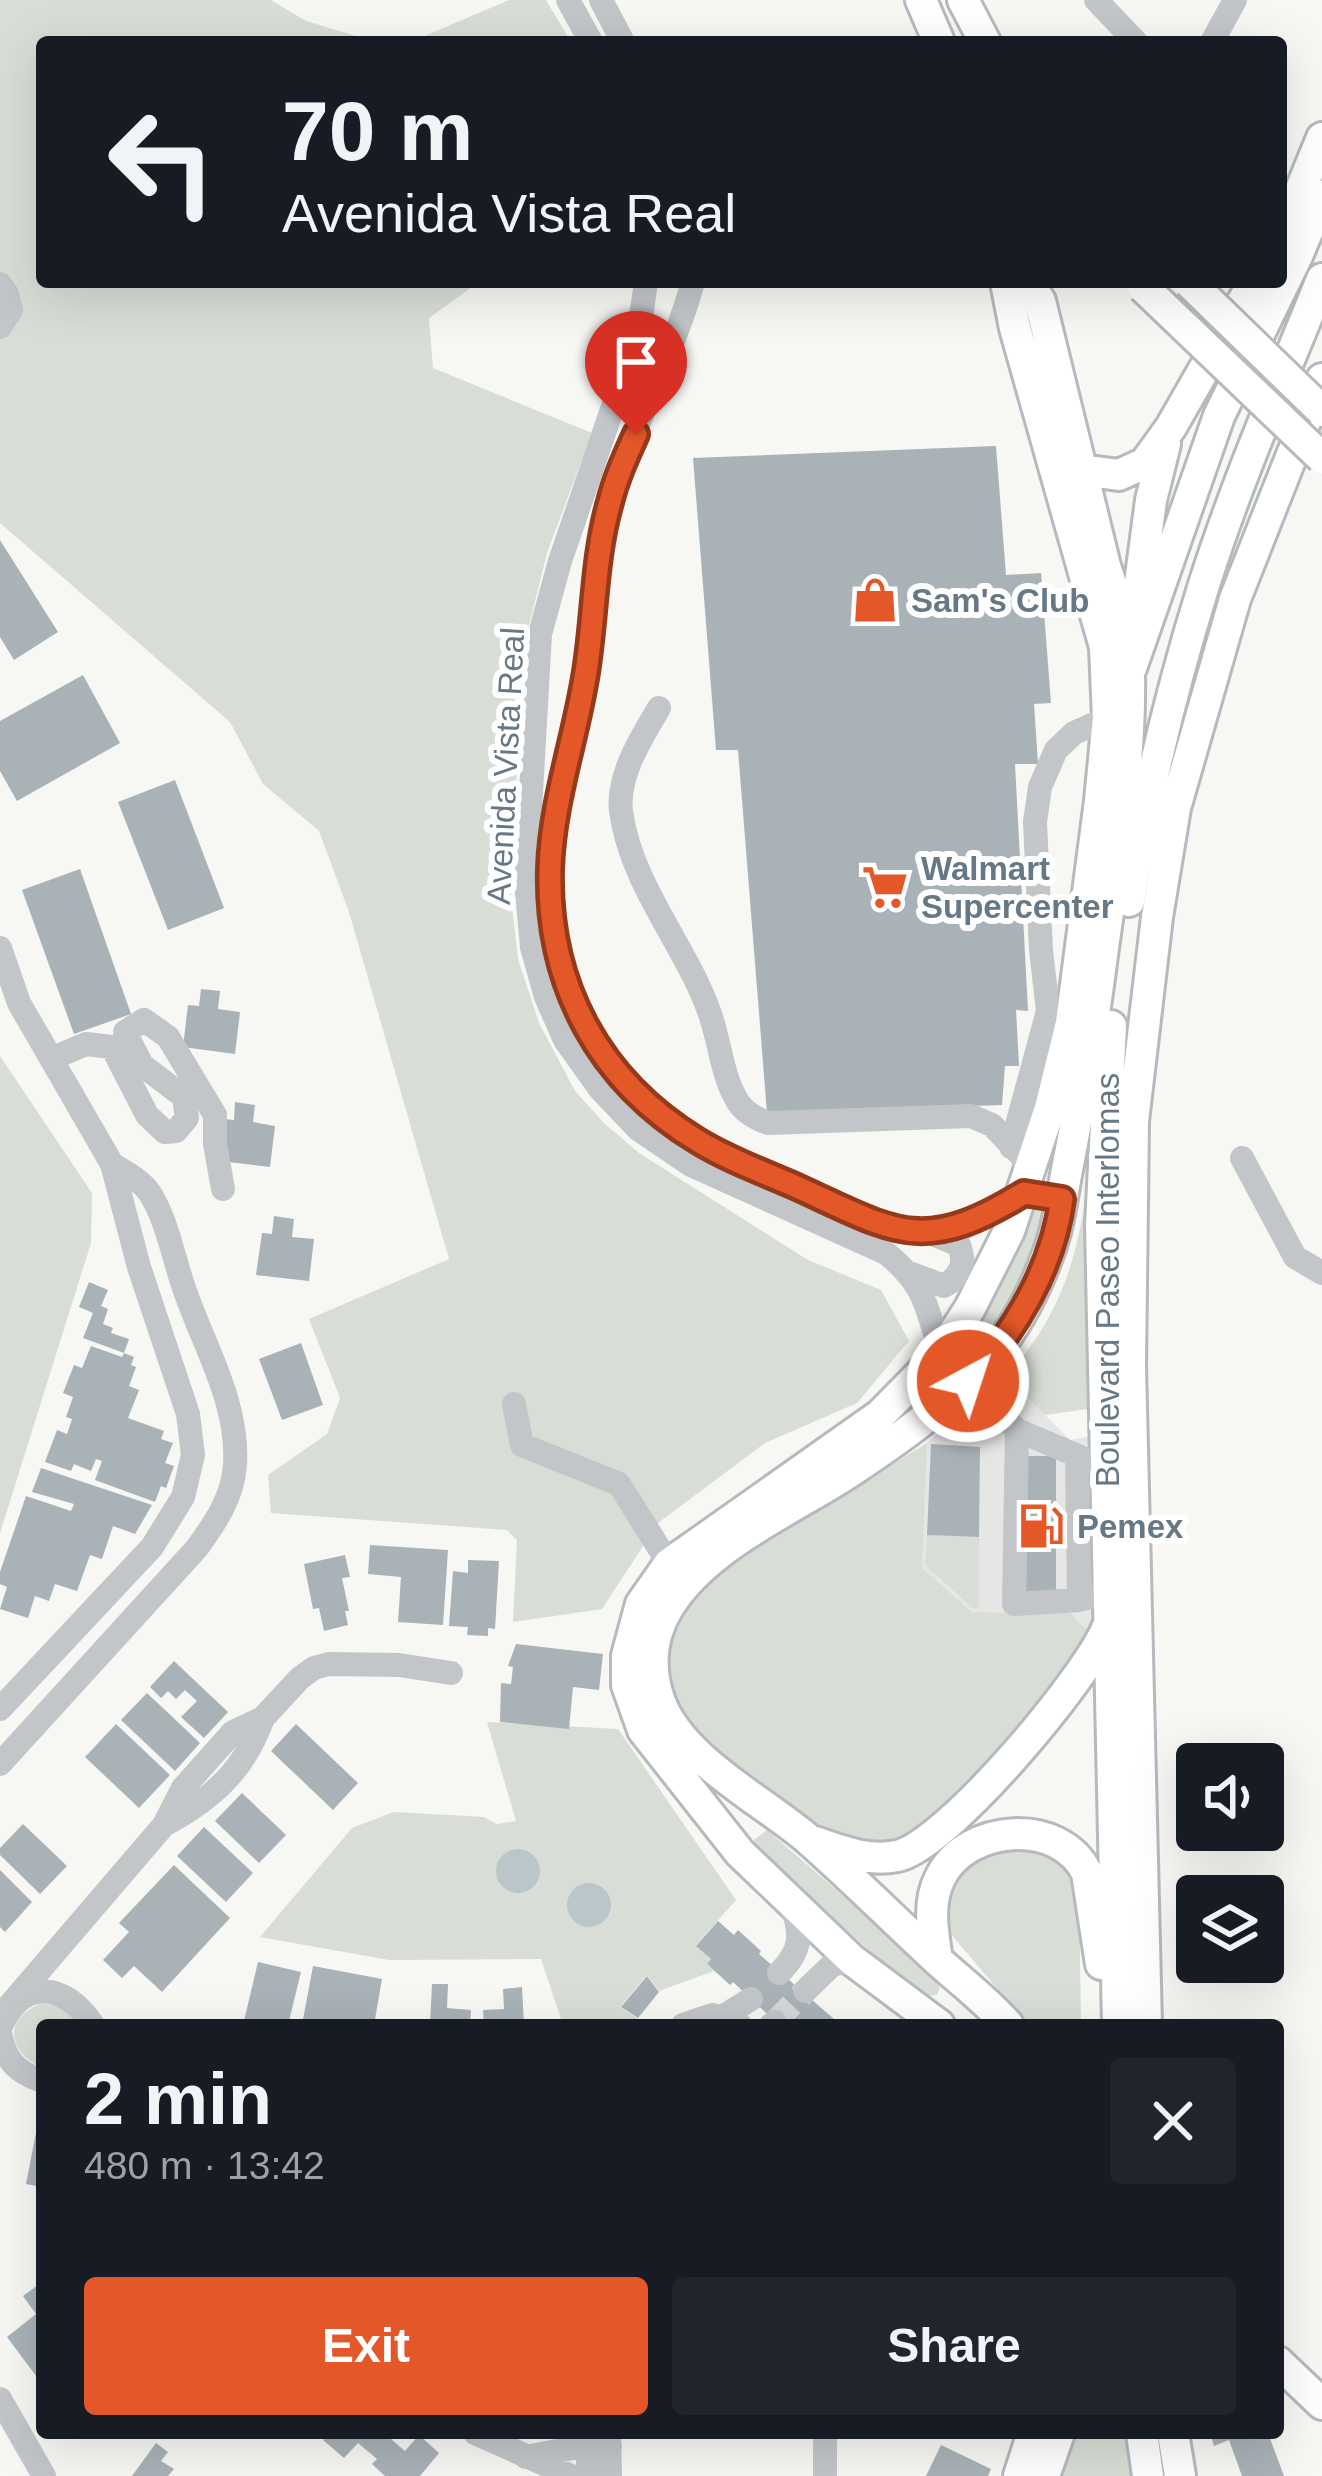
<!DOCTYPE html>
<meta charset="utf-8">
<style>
body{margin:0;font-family:Arial,sans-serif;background:#20242c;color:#f1f3f6;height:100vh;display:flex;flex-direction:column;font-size:45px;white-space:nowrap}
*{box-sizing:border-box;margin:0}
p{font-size:39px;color:#9ea1a6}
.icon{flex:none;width:66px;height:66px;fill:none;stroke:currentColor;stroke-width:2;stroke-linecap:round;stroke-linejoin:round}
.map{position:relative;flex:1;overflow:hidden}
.side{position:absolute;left:36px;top:2019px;width:1248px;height:420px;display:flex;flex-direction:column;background:#171b24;border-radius:12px;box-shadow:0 12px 48px #0002}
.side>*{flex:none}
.banner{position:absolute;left:36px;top:36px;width:1251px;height:252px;border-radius:12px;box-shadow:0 12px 48px #0002;background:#171b24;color:#f1f3f6;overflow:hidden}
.fabs{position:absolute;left:1176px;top:1743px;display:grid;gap:24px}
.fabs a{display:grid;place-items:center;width:108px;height:108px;border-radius:12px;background:#171b24;box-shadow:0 12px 48px #0002;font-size:60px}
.pin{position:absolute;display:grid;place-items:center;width:102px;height:102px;color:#fff;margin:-123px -51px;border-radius:50% 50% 50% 0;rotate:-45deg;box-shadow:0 0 12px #0007}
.pin .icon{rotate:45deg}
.me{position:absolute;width:132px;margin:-66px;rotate:40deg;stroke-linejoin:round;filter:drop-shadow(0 0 9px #0008)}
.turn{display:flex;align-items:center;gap:42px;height:252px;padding:0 48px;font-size:54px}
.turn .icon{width:156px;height:156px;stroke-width:2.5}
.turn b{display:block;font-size:84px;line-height:102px}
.round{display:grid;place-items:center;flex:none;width:126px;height:126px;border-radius:12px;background:#20242c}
.headline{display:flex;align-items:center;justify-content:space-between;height:204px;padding:0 48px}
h1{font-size:72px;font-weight:600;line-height:90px}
.cta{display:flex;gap:24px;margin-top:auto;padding:24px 48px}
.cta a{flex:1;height:138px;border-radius:12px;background:#e35728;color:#fff;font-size:48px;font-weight:600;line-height:138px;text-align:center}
.cta a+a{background:#20242c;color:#f1f3f6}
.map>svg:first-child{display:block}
</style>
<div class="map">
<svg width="1322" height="2476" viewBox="0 0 1322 2476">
<rect width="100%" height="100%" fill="#f7f7f4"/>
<path fill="#e5e6e5" d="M1006,1376L1070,1440L1107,1433L1099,1615L1091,1630L1082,1626L1071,1613L972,1612L921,1568L927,1443Z"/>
<path fill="#d8ded5" d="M0,0H271L306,21L363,38H420L509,0H546L571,42H42V282H479L429,318L433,368L592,433L547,553L527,633L509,880L518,959L539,1023L575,1091L605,1124L639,1153L808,1260L881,1290L909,1341L857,1403L765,1443L658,1523L602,1609L513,1622L517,1540L507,1530L271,1513L268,1475L327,1434L340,1398L309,1319L449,1259L349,912L319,831L263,784L230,722L0,523Z
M0,1056L92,1193L91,1243L0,1533Z
M1093,1140L1095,1408L1045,1415L1006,1376C1073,1304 1082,1233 1093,1140Z
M1038,1205L1051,1209L1046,1256L963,1370L957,1365L958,1347L1031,1209Z
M927,1443L922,1568L972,1612L1071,1613L1082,1626L1091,1630L1069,1677L928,1835L871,1851L816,1829L727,1761L678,1713L668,1680L671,1638L693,1595L713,1574Z
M927,1535L979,1537V1608H973L925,1565Z
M487,1722L618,1729L736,1900L696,1945L711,1959L707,1964L714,1971L659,1991L647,1975L620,2007L638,2019L636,2025H563L541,1959L389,1960L260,1937L352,1828L394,1812L484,1817L497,1824L516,1821Z
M767,1830L937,1977L941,1984L937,1995L921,1996L758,1852L754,1840Z
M1025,1844L1071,1866L1079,1889L1081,2025H1028L944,1926L943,1900L965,1867L985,1854Z
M42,2003L61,2006L78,2025H42V2068C6,2050 3,2018 42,2003Z
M1072,2433H1128L1134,2476H1057Z"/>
<path fill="#bac6ca" d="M496 1871a22 22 0 1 1 44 0a22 22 0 1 1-44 0Z
M567 1905a22 22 0 1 1 44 0a22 22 0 1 1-44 0Z"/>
<path fill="#a9b2b7" d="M996,446L1006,575L1041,573L1051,703L1034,704L1038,764H1015L1028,1011L1016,1010L1019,1066H1005L1002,1105L767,1113L738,750H716L693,458Z
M0,540L58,632L14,660L0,637Z
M83,675L120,743L17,801L0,771V721Z
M175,780L224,908L168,930L118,802Z
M80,869L131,1014L74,1034L22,890Z
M201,989L220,991L218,1009L240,1012L235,1054L183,1047L188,1005L199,1006Z
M235,1102L255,1105L253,1122L275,1126L270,1167L220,1161L223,1119L234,1120Z
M274,1216L294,1219L292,1237L314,1239L309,1281L256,1275L262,1233L272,1234Z
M89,1282L108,1290L101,1306L108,1309L103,1324L113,1328L111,1333L129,1339L124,1353L83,1338L93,1313L79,1307Z
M301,1343L323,1405L282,1420L259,1359Z
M91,1346L122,1357L124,1353L134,1357L131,1365L136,1367L129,1386L139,1390L128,1418L164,1431L161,1439L173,1443L165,1463L174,1466L166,1488L161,1486L155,1502L95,1480L102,1461L96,1459L91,1471L74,1464L71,1471L45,1462L57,1430L67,1434L72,1419L66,1417L73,1397L63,1393L74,1365L82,1368Z
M931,1444L980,1447L979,1537L927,1535Z
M1027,1456H1056V1596H1026Z
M41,1468L152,1505L135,1534L113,1526L102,1559L90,1555L77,1591L55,1584L49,1601L35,1596L28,1618L0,1609L7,1587L0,1584V1572L26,1496L71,1511L74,1504L32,1492Z
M370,1545L448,1550L443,1625L398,1622L401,1577L368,1574Z
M345,1555L350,1577L342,1578L349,1611H345L348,1625L324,1631L319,1608L313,1609L304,1564Z
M468,1560L499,1561L495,1629L488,1628V1636L467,1635L468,1627L449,1626L453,1571L468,1573Z
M516,1644L603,1654L599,1690L573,1687L569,1729L500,1722L501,1683L511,1684L513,1667L508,1666Z
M174,1661L228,1712L204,1738L181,1717L197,1701L185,1690L176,1699L168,1691L161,1698L150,1687Z
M147,1693L200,1743L175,1771L121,1720Z
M116,1724L170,1775L139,1808L85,1757Z
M296,1724L358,1783L333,1810L271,1751Z
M242,1793L286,1835L259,1863L215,1821Z
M23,1824L67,1866L40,1894L0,1855V1848Z
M204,1827L253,1873L226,1902L177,1856Z
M174,1865L230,1918L162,1992L134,1966L122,1978L103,1960L129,1932L119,1923Z
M0,1870L32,1902L5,1932L0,1927Z
M718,1921L734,1935L738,1930L761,1951L759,1954L834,2019L829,2025H779L733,1982L730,1985L707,1964L711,1959L696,1946Z
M258,1962L301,1972L288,2025H243Z
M313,1966L382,1979L374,2025H302Z
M647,1976L659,1992L638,2018L621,2007Z
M432,1984H448L447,2008L471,2010L470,2025H430Z
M522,1987L524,2025H484L483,2010L504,2009L503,1989Z
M40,2112H42V2187L26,2184Z
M38,2285L42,2290V2384L7,2337L36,2314L23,2296Z
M329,2433H384L405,2451L419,2435L439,2453L420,2476H385L372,2464L377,2459L358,2443L344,2458L323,2440Z
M1210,2433H1268L1284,2476H1242L1229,2440L1214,2446Z
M156,2443L168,2452L161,2461L174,2469L168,2476H132Z
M941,2445L991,2469L988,2476H926Z"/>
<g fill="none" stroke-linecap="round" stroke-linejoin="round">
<path stroke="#d3d7d8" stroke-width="24" stroke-dasharray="24 12" stroke-linecap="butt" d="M775,2022L805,1991"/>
<g stroke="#b5babd" stroke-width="36">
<path id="major" d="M921,0L939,42
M963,0L985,42
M1281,238L1322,138
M1066,468L1119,475L1145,463L1171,427L1254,282
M1136,614L1151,500L1165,444
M1131,668L1219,416L1297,256L1322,196
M1129,901C1146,795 1171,691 1203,588C1236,483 1281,381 1322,279
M1111,1026L1101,1225L1118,2025
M815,1842C842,1851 868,1862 897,1856C947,1846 1089,1676 1108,1626
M937,1960C933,1933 927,1903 940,1878C966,1824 1060,1817 1087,1873L1101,1964
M939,2025L852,1960L740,1853L643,1730L627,1685V1656L641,1604L669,1564L880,1415L941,1353L970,1308L1009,1231L1050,1108L1071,1023L1100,801L1108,718L1105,647L1015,328L1006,282
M1008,2025C986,2000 959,1980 935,1958C893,1919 852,1878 809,1840C764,1801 679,1759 659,1699C619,1580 775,1522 851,1471C898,1440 947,1405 985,1363C1013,1333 1034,1292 1048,1254C1058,1228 1061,1202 1066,1175C1079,1109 1090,1044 1099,978C1112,877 1131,774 1129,672C1128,635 1117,601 1105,566L1040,301L1027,282
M1146,2025L1130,1366L1133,1121L1157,917L1175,808L1235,599L1322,379
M1278,2362L1322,2404
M1142,2433L1148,2476
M1173,2433L1180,2476
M1019,2476L1033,2433
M1044,2476L1059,2433"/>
</g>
<path stroke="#c2c6c9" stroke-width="24" d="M568,0L591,42
M601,0L623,42
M1096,0L1136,42
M1212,42L1235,0
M646,282L639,331L560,561L540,634L526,881L532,947L546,997L565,1040L600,1089L638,1129L691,1165L886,1253C927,1286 926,1308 941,1353
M693,282C672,358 631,427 610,502C593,561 596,623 584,682C571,741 551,809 550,869C548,987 598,1081 699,1141C722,1155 748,1165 773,1176C828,1201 889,1241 952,1230C978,1225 1002,1207 1024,1193
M0,284L7,294L11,310L0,327
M659,708C641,738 617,776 621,811C631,886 686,945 710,1014C720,1042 722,1077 738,1102C745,1113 757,1119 768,1123L971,1116L992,1125L1033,1168
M0,948L19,1003L112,1164L139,1267L188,1414L193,1455L183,1497L152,1547L0,1709
M53,1058L86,1044L112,1047L147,1115L165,1132L176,1131L187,1118L184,1097L142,1065L125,1032L144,1020L168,1037L215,1115V1144L223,1189
M1011,1147L1048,1011L1041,950L1035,822L1040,787L1056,750L1074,733L1108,718
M1242,1158L1295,1257L1322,1273
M912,1274L944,1286C961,1276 966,1263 959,1245L930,1233
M968,1380L1017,1430L1104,1467
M514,1404L522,1445L619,1484L669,1564
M1017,1430L1014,1604L1079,1600L1109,1591
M1077,1457L1079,1600
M0,1764L197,1548C215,1523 233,1497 235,1465C239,1402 203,1345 184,1288C173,1257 167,1219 149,1192C141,1180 124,1172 112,1164
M164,1825C212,1799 244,1771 263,1718
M779,1973C803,1950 801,1934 792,1904
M805,1991L832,1965L852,1960
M9,2006L164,1825L183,1788L233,1732L263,1718L300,1678L314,1668L329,1664L399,1665L451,1673
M724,2016L751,1999
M683,2025L713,2015L740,2025
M771,2025L775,2022
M0,2028C23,1976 65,1983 93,2025
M0,2033C5,2060 16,2072 42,2081
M0,2399L44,2476
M475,2433L571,2476
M609,2433L610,2476
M825,2433V2476
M526,2457L588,2445L610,2446
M588,2476V2433"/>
<use href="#major" stroke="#fff" stroke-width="30"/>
<g stroke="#b5babd" stroke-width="36" stroke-linecap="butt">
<path id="major-bridge" d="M1189,282L1322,411
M1143,287L1322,458"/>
</g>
<use href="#major-bridge" stroke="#fff" stroke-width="30"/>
</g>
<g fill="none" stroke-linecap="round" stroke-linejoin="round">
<g stroke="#94391a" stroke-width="30">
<path id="route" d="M636,434C626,456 616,478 610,502C594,557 595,616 586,672C576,737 552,802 550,869C547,985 599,1081 698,1141C729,1160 765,1173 797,1187C897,1233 923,1255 1024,1193L1062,1199C1053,1267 1015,1333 968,1381"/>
</g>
<use href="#route" stroke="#e35728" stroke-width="21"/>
</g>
<defs>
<g id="shop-bare" transform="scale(3.6)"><path d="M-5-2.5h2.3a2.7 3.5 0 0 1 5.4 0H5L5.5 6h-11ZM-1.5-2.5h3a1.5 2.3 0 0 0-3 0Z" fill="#e35728" stroke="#fff" stroke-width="2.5" paint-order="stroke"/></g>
<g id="supermarket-bare" transform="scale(3.6)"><path d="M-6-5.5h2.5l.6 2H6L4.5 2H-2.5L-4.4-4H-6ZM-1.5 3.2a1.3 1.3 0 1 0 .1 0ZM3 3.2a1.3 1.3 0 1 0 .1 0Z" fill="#e35728" stroke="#fff" stroke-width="2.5" paint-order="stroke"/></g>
<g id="fuel-bare" transform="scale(3.6)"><path d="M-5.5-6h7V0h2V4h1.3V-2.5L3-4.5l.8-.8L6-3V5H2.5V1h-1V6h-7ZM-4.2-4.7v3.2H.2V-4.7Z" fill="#e35728" stroke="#fff" stroke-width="2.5" paint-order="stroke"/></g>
</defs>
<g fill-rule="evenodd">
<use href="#shop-bare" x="875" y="600"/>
<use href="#supermarket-bare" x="885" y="887"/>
<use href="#fuel-bare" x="1041" y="1526"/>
</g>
<g text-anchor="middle" stroke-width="12" stroke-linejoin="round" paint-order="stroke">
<g font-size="33" font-weight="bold" fill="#667785" stroke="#fff" text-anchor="start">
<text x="911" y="612">Sam's Club</text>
<text x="921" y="880">Walmart<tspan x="921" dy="38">Supercenter</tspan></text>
<text x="1077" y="1538">Pemex</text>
</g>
<g font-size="33" fill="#667785" stroke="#fff">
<text transform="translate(505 766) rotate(-87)" y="12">Avenida Vista Real</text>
<text transform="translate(1107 1280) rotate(-90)" y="12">Boulevard Paseo Interlomas</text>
</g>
</g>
</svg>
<div class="fabs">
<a><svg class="icon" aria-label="sound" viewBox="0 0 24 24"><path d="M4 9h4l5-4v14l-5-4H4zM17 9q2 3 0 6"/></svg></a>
<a><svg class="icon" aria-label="layers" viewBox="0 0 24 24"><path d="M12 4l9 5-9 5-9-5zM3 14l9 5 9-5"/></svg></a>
</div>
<div class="pin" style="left:636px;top:434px;background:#d93025"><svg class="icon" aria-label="arrive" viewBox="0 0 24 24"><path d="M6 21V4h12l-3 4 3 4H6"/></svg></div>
<svg class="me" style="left:968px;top:1381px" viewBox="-20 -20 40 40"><circle r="17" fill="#e35728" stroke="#fff" stroke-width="3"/><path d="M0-11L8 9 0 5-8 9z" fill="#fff"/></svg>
<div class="banner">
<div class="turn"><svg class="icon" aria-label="left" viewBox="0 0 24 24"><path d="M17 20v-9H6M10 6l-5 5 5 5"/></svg><div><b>70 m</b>Avenida Vista Real</div></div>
</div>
<section class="side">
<div class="headline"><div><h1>2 min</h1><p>480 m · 13:42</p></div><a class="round"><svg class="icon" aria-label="close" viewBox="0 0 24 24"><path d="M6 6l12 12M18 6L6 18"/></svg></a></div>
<div class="cta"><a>Exit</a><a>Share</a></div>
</section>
</div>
